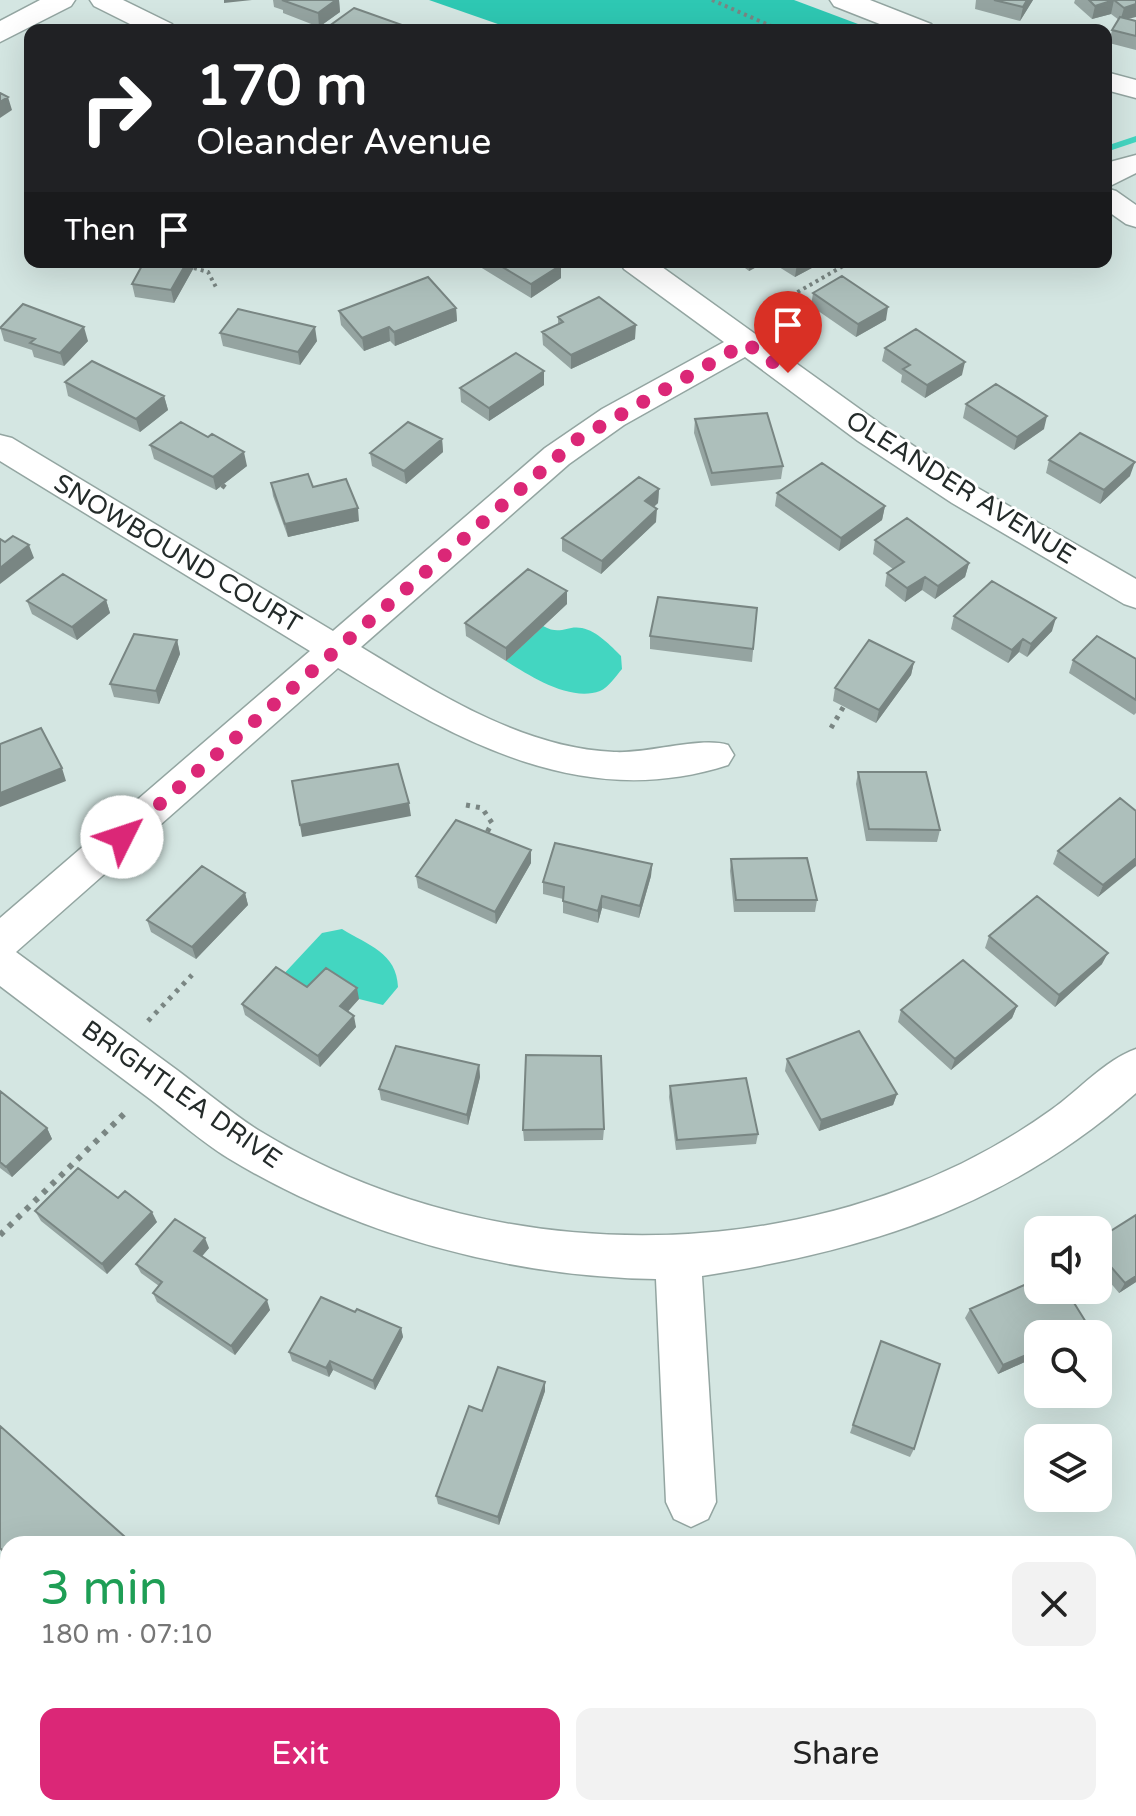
<!DOCTYPE html>
<meta charset="utf-8">
<style>
body{margin:0;font-family:"Varela Round",sans-serif;background:#f2f2f2;color:#222;height:100vh;display:flex;flex-direction:column;font-size:30px;white-space:nowrap}
*{box-sizing:border-box;margin:0}
p{font-size:26px;color:#767676}
.icon{flex:none;width:44px;height:44px;fill:none;stroke:currentColor;stroke-width:2;stroke-linecap:round;stroke-linejoin:round}
.map{position:relative;flex:1;overflow:hidden}
.details{position:absolute;left:0px;top:1536px;width:1136px;height:280px;display:flex;flex-direction:column;background:#fff;border-radius:24px 24px 0 0;box-shadow:0 8px 32px #0002}
.details>*{flex:none}
.top-card{position:absolute;left:24px;top:24px;width:1088px;height:244px;border-radius:16px;box-shadow:0 8px 32px #0002;background:#202124;color:#fff;overflow:hidden}
.tools{position:absolute;left:1024px;top:1216px;display:grid;gap:16px}
.tools a{display:grid;place-items:center;width:88px;height:88px;border-radius:16px;background:#fff;box-shadow:0 8px 32px #0002;font-size:40px}
.pin{position:absolute;display:grid;place-items:center;width:68px;height:68px;color:#fff;margin:-82px -34px;border-radius:50% 50% 50% 0;rotate:-45deg;box-shadow:0 0 8px #0007}
.pin .icon{rotate:45deg}
.me{position:absolute;width:88px;margin:-44px;rotate:49deg;stroke-linejoin:round;filter:drop-shadow(0 0 6px #0008)}
.turn{display:flex;align-items:center;gap:28px;height:168px;padding:0 40px;font-size:36px}
.turn .icon{width:104px;height:104px;stroke-width:2.5}
.turn b{display:block;font-size:56px;line-height:68px}
.then{display:flex;align-items:center;height:76px;padding:0 40px;background:#0003;gap:16px;font-size:30px}
.round{display:grid;place-items:center;flex:none;width:84px;height:84px;border-radius:16px;background:#f2f2f2}
.summary{display:flex;align-items:center;justify-content:space-between;height:136px;padding:0 40px}
h1{font-size:48px;font-weight:600;line-height:60px;color:#1e9e55}
.action{display:flex;gap:16px;margin-top:auto;padding:16px 40px}
.action a{flex:1;height:92px;border-radius:16px;background:#db2777;color:#fff;font-size:32px;font-weight:600;line-height:92px;text-align:center}
.action a+a{background:#f2f2f2;color:#222}
.map>svg:first-child{display:block}
</style>
<div class="map">
<svg width="1136" height="1816" viewBox="0 0 1136 1816">
<rect width="100%" height="100%" fill="#d4e6e2"/>
<path fill="#2ec8b3" d="M429,0H794L874,30H515Z"/>
<path fill="#43d6c1" d="M543,626C561,636 566,625 582,628C597,631 611,646 621,656L622,669C616,676 608,688 600,691C570,702 530,676 506,661Z
M342,929C368,945 397,953 398,987L383,1005L359,999L328,980L309,998L279,979L322,933Z"/>
<g fill="none" stroke-linecap="round" stroke-linejoin="round">
<path fill="#43d6c1" fill-rule="evenodd" d="M1136,136V142L1106,152V146Z"/>
<g stroke="#93a5a1" stroke-width="3">
<path id="minor" d="M90,0H123L172,24L176,30H142L94,6Z
M1136,155V173L1106,188V163Z
M1106,188L1116,191L1136,205V227L1126,224L1106,210Z
M620,262H655L882,425L976,487L1136,579V608L1124,604L952,503L858,441L745,357L624,425L569,464L361,647C437,693 522,748 614,752C647,754 702,736 728,745L734,755L728,765C583,812 459,741 338,668L16,952C70,992 124,1031 177,1070C204,1090 230,1112 258,1130C447,1246 695,1267 902,1189C954,1170 1005,1143 1051,1110C1078,1091 1105,1060 1136,1049V1093C1006,1207 869,1250 702,1276L716,1502L708,1519L691,1527L674,1519L666,1502L656,1279C509,1277 355,1235 228,1158C201,1141 176,1119 150,1099C100,1062 50,1024 0,986V918L310,651L0,461V435L12,438L333,631L545,448L602,409L724,342L624,269Z
M0,1695L8,1698V1754L0,1751Z
M67,1808H126L129,1816H70Z"/>
</g>
<g stroke="#93a5a1" stroke-width="3">
<path id="tertiary" d="M40,0H75L71,6L0,42V21Z
M830,0H870L931,24L936,30H895L834,6Z
M1106,72L1136,80V98L1106,90Z"/>
</g>
<path stroke="#7a8683" stroke-width="4" stroke-dasharray="3 4" stroke-linecap="butt" d="M712,0L780,30
M194,268L208,272L217,289
M761,313L850,262"/>
<path stroke="#7a8683" stroke-width="5" stroke-dasharray="4 6" stroke-linecap="butt" d="M222,485L230,491
M831,728L844,706
M466,805L482,808L492,823L484,838
M148,1021L192,975"/>
<path stroke="#7a8683" stroke-width="6" stroke-dasharray="5 7" stroke-linecap="butt" d="M0,1235L125,1113
M641,1816L642,1808"/>
<use href="#minor" fill="#fff" fill-rule="evenodd"/>
<use href="#tertiary" fill="#fff" fill-rule="evenodd"/>
</g>
<path fill="#95a4a1" d="M273,0H339L340,12L319,27L283,13V10L274,7Z
M976,0H1033L1020,21L975,9Z
M1075,0H1136L1128,19L1136,21V50L1109,43L1112,30L1119,20L1111,14L1092,19L1074,3Z
M332,24L406,30H332Z
M144,262H197L174,303L135,297L132,284Z
M472,262H556L561,278L531,298Z
M737,262H766L749,271Z
M771,262H823L795,277Z
M813,293L886,320L856,337L811,306Z
M456,308L457,321L395,346L390,341L364,351L341,325L339,311Z
M558,317L635,339L571,369L543,345L542,332L558,324Z
M0,327L88,341L64,366L34,357L32,350L4,341Z
M220,333L317,341L300,365L223,346Z
M885,348L962,375L925,398L901,382L902,375L882,361Z
M65,382L164,396L168,410L140,432L68,396Z
M544,385L489,421L461,402L460,388Z
M966,404L1044,429L1014,450L963,418Z
M695,419L783,466L781,479L711,486L694,433Z
M442,439L443,452L406,484L372,466L370,453Z
M150,445L247,466L216,490L154,459Z
M1049,460L1130,476L1100,504L1046,473Z
M271,483L313,487L359,521L288,537L273,496Z
M659,489L658,503L654,507L656,522L601,574L562,551V538Z
M777,493L885,506L882,520L839,551L775,506Z
M875,540L969,563L965,577L935,599L922,590L905,602L885,586L887,573L893,569L873,554Z
M106,600L110,613L77,640L32,614L27,601Z
M567,604L506,661L466,636L465,623Z
M757,608L752,662L650,649V636Z
M954,616L1052,631L1027,657L1019,652L1008,663L951,629Z
M177,640L180,654L159,704L114,697L110,684Z
M1136,659V713L1134,715L1069,673L1073,660Z
M914,662L911,675L876,723L833,701L835,688Z
M858,772L940,830L937,842L866,841L856,784Z
M1136,811L1098,897L1053,864L1058,851Z
M731,859L817,900L815,912H734L730,871Z
M531,863L496,924L418,888L416,876Z
M652,864L651,876L639,918L602,908L598,923L563,913V899L543,894V882Z
M245,893L248,905L196,959L151,932L147,920Z
M989,936L1102,964L1055,1007L985,948Z
M307,987L359,999L348,1011L356,1027L320,1067L245,1015L242,1004Z
M1017,1006L1012,1018L951,1070L898,1022L901,1010Z
M787,1059L897,1094L893,1105L819,1131L785,1071Z
M479,1065L480,1077L468,1125L381,1100L379,1089Z
M670,1086L758,1134L756,1144L676,1150L669,1097Z
M0,1091L47,1128L52,1139L12,1177L0,1168Z
M604,1129L603,1140L524,1141L523,1130Z
M118,1198L157,1222L107,1274L41,1221L35,1211Z
M1098,1239L1136,1282L1119,1293L1098,1268Z
M209,1248L202,1256L270,1310L235,1355L157,1302L153,1293L159,1286L141,1273L136,1264Z
M970,1309L1089,1327L1085,1334H1038V1356L998,1374L965,1318Z
M355,1312L401,1328L403,1337L375,1390L333,1370L329,1377L292,1361L289,1352Z
M881,1341L914,1449L910,1457L850,1433Z
M545,1382V1391L499,1525L438,1504L436,1496L482,1411Z
M755,1808H772L764,1816H761Z"/>
<path fill="#798683" d="M224,0H252L224,3Z
M336,0H339L340,12L319,27L318,13Z
M1027,0H1033L1020,21L1023,7Z
M1114,0L1111,14L1092,19L1095,6Z
M1136,4V17L1120,21L1124,8Z
M8,97L12,110L0,118V102Z
M187,262H197L174,303L171,290Z
M750,262H766L749,271Z
M798,262H823L795,277L797,263Z
M561,265V278L531,298V284Z
M888,307L886,320L856,337L858,324Z
M456,308L457,321L395,346L394,332Z
M636,325L635,339L571,369V355Z
M84,327L88,341L64,366L60,353Z
M315,327L317,341L300,365L298,352Z
M389,327L390,341L364,351L362,338Z
M965,362L962,375L925,398L927,385Z
M544,371V385L489,421V408Z
M164,396L168,410L140,432L136,419Z
M1047,416L1044,429L1014,450L1017,437Z
M442,439L443,452L406,484L404,471Z
M244,452L247,466L216,490L213,477Z
M1135,462L1130,476L1100,504L1104,490Z
M659,489L658,503L644,515L645,501Z
M885,506L882,520L839,551L841,538Z
M358,508L359,521L288,537L285,524Z
M657,509L656,522L601,574L602,561Z
M29,545L34,558L0,584V568Z
M969,563L965,577L935,599L938,586Z
M925,577L922,590L905,602L907,588Z
M567,591V604L506,661V648Z
M106,600L110,613L77,640L72,627Z
M1056,618L1052,631L1027,657L1031,644Z
M1023,639L1019,652L1008,663L1012,650Z
M177,640L180,654L159,704L156,691Z
M914,662L911,675L876,723L879,710Z
M62,768L66,781L0,807V793Z
M409,803L411,816L302,837L300,825Z
M531,850V863L496,924L495,912Z
M1136,858V866L1098,897L1103,885Z
M652,864L651,876L639,918L640,906Z
M245,893L248,905L196,959L192,947Z
M602,896V908L598,923V911Z
M1108,953L1102,964L1055,1007L1059,995Z
M357,988L359,999L343,1017L340,1006Z
M1017,1006L1012,1018L951,1070L955,1059Z
M354,1016L356,1027L320,1067L318,1056Z
M479,1065L480,1077L468,1125L467,1115Z
M897,1094L893,1105L819,1131L821,1120Z
M47,1128L52,1139L12,1177L6,1167Z
M152,1212L157,1222L107,1274L102,1264Z
M205,1238L209,1248L198,1261L194,1251Z
M1136,1276V1282L1119,1293L1125,1283Z
M267,1300L270,1310L235,1355L231,1346Z
M1089,1327L1085,1334H1074Z
M401,1328L403,1337L375,1390L373,1381Z
M1038,1350V1356L998,1374L1003,1365Z
M330,1361L333,1370L329,1377L326,1368Z
M545,1382V1391L499,1525L498,1517Z"/>
<path fill="#adbfbb" stroke="#798683" stroke-width="2" d="M282,0H336L318,13Z
M994,0H1027L1023,7Z
M1089,0H1136V4L1124,8L1114,0L1095,6Z
M354,8L405,26L400,30H349L332,24Z
M1120,17L1136,21V36L1112,30Z
M0,93L8,97L0,102Z
M144,262H187L171,290L132,284Z
M494,262H556L561,265L531,284Z
M842,276L888,307L858,324L813,293Z
M428,277L456,308L394,332L389,327L362,338L339,311Z
M599,297L636,325L571,355L542,332L563,322L558,317Z
M23,304L84,327L60,353L30,343L35,339L0,328Z
M238,309L315,327L298,352L220,333Z
M916,329L965,362L927,385L903,369L910,365L885,348Z
M516,353L544,371L489,408L460,388Z
M92,361L164,396L136,419L65,382Z
M996,384L1047,416L1017,437L966,404Z
M767,413L783,466L712,473L695,419Z
M181,422L208,437L212,434L244,452L213,477L150,445Z
M408,422L442,439L404,471L370,453Z
M1080,433L1135,462L1104,490L1049,460Z
M822,463L885,506L841,538L777,493Z
M308,474L313,487L346,479L358,508L285,524L271,483Z
M639,477L659,489L645,501L657,509L602,561L562,538Z
M907,518L969,563L938,586L925,577L907,588L887,573L904,562L875,540Z
M13,536L29,545L0,568V539L5,542Z
M528,569L567,591L506,648L465,623Z
M63,574L106,600L72,627L27,601Z
M992,581L1056,618L1031,644L1023,639L1012,650L954,616Z
M658,597L757,608L753,649L650,636Z
M134,634L177,640L156,691L110,684Z
M1097,636L1136,659V700L1073,660Z
M869,640L914,662L879,710L835,688Z
M41,728L62,768L0,793V744Z
M398,764L409,803L300,825L292,781Z
M858,772H926L940,830L869,829Z
M1120,798L1136,811V858L1103,885L1058,851Z
M456,820L531,850L495,912L416,876Z
M555,843L652,864L640,906L602,896L598,911L563,901L564,887L543,882Z
M807,858L817,900H736L731,859Z
M202,866L245,893L192,947L147,920Z
M1037,896L1108,953L1059,995L989,936Z
M963,960L1017,1006L955,1059L901,1010Z
M276,967L307,987L326,968L357,988L340,1006L354,1016L318,1056L242,1004Z
M859,1031L897,1094L821,1120L787,1059Z
M396,1046L479,1065L467,1115L379,1089Z
M526,1055L601,1056L604,1129L523,1130Z
M746,1078L758,1134L677,1140L670,1086Z
M0,1091L47,1128L6,1167L0,1162Z
M78,1168L118,1198L125,1191L152,1212L102,1264L35,1211Z
M1136,1215V1276L1125,1283L1098,1252V1239Z
M175,1219L205,1238L194,1251L267,1300L231,1346L153,1293L162,1282L136,1264Z
M1038,1279V1290H1066L1089,1327L1074,1334H1038V1350L1003,1365L970,1309Z
M321,1297L355,1312L357,1309L401,1328L373,1381L330,1361L326,1368L289,1352Z
M881,1341L940,1364L914,1449L853,1425Z
M498,1367L545,1382L498,1517L436,1496L469,1406L482,1411Z
M0,1426L133,1544H8V1556L0,1548Z
M1136,1663V1816H1002L1009,1808H1128V1672Z
M280,1808H426L435,1816H288Z"/>
<g fill="none" stroke-linecap="round" stroke-linejoin="round">
<path stroke="#db2777" stroke-width="14" stroke-dasharray="0 25.2" d="M122,837L578,439L746,343L788,373"/>
</g>
<g text-anchor="middle" stroke-width="6" stroke-linejoin="round" paint-order="stroke">
<g font-size="26" fill="#242b2a" stroke="#fff">
<text transform="translate(961 487) rotate(32)" y="9">OLEANDER AVENUE</text>
<text transform="translate(178 553) rotate(31)" y="9">SNOWBOUND COURT</text>
<text transform="translate(182 1094) rotate(35)" y="9">BRIGHTLEA DRIVE</text>
</g>
</g>
</svg>
<div class="tools">
<a><svg class="icon" aria-label="sound" viewBox="0 0 24 24"><path d="M4 9h4l5-4v14l-5-4H4zM17 9q2 3 0 6"/></svg></a>
<a><svg class="icon" aria-label="search" viewBox="0 0 24 24"><circle cx="10" cy="10" r="6"/><path d="M15 15l6 6"/></svg></a>
<a><svg class="icon" aria-label="layers" viewBox="0 0 24 24"><path d="M12 4l9 5-9 5-9-5zM3 14l9 5 9-5"/></svg></a>
</div>
<div class="pin" style="left:788px;top:373px;background:#d93025"><svg class="icon" aria-label="arrive" viewBox="0 0 24 24"><path d="M6 21V4h12l-3 4 3 4H6"/></svg></div>
<svg class="me" style="left:122px;top:837px" viewBox="-20 -20 40 40"><circle r="19" fill="#fff"/><path d="M0-13L10 11 0 6-10 11z" fill="#db2777"/></svg>
<div class="top-card">
<div class="turn"><svg class="icon" aria-label="right" viewBox="0 0 24 24"><path d="M7 20v-9h11M14 6l5 5-5 5"/></svg><div><b>170 m</b>Oleander Avenue</div></div>
<div class="then">Then<svg class="icon" aria-label="arrive" viewBox="0 0 24 24"><path d="M6 21V4h12l-3 4 3 4H6"/></svg></div>
</div>
<section class="details">
<div class="summary"><div><h1>3 min</h1><p>180 m · 07:10</p></div><a class="round"><svg class="icon" aria-label="close" viewBox="0 0 24 24"><path d="M6 6l12 12M18 6L6 18"/></svg></a></div>
<div class="action"><a>Exit</a><a>Share</a></div>
</section>
</div>
